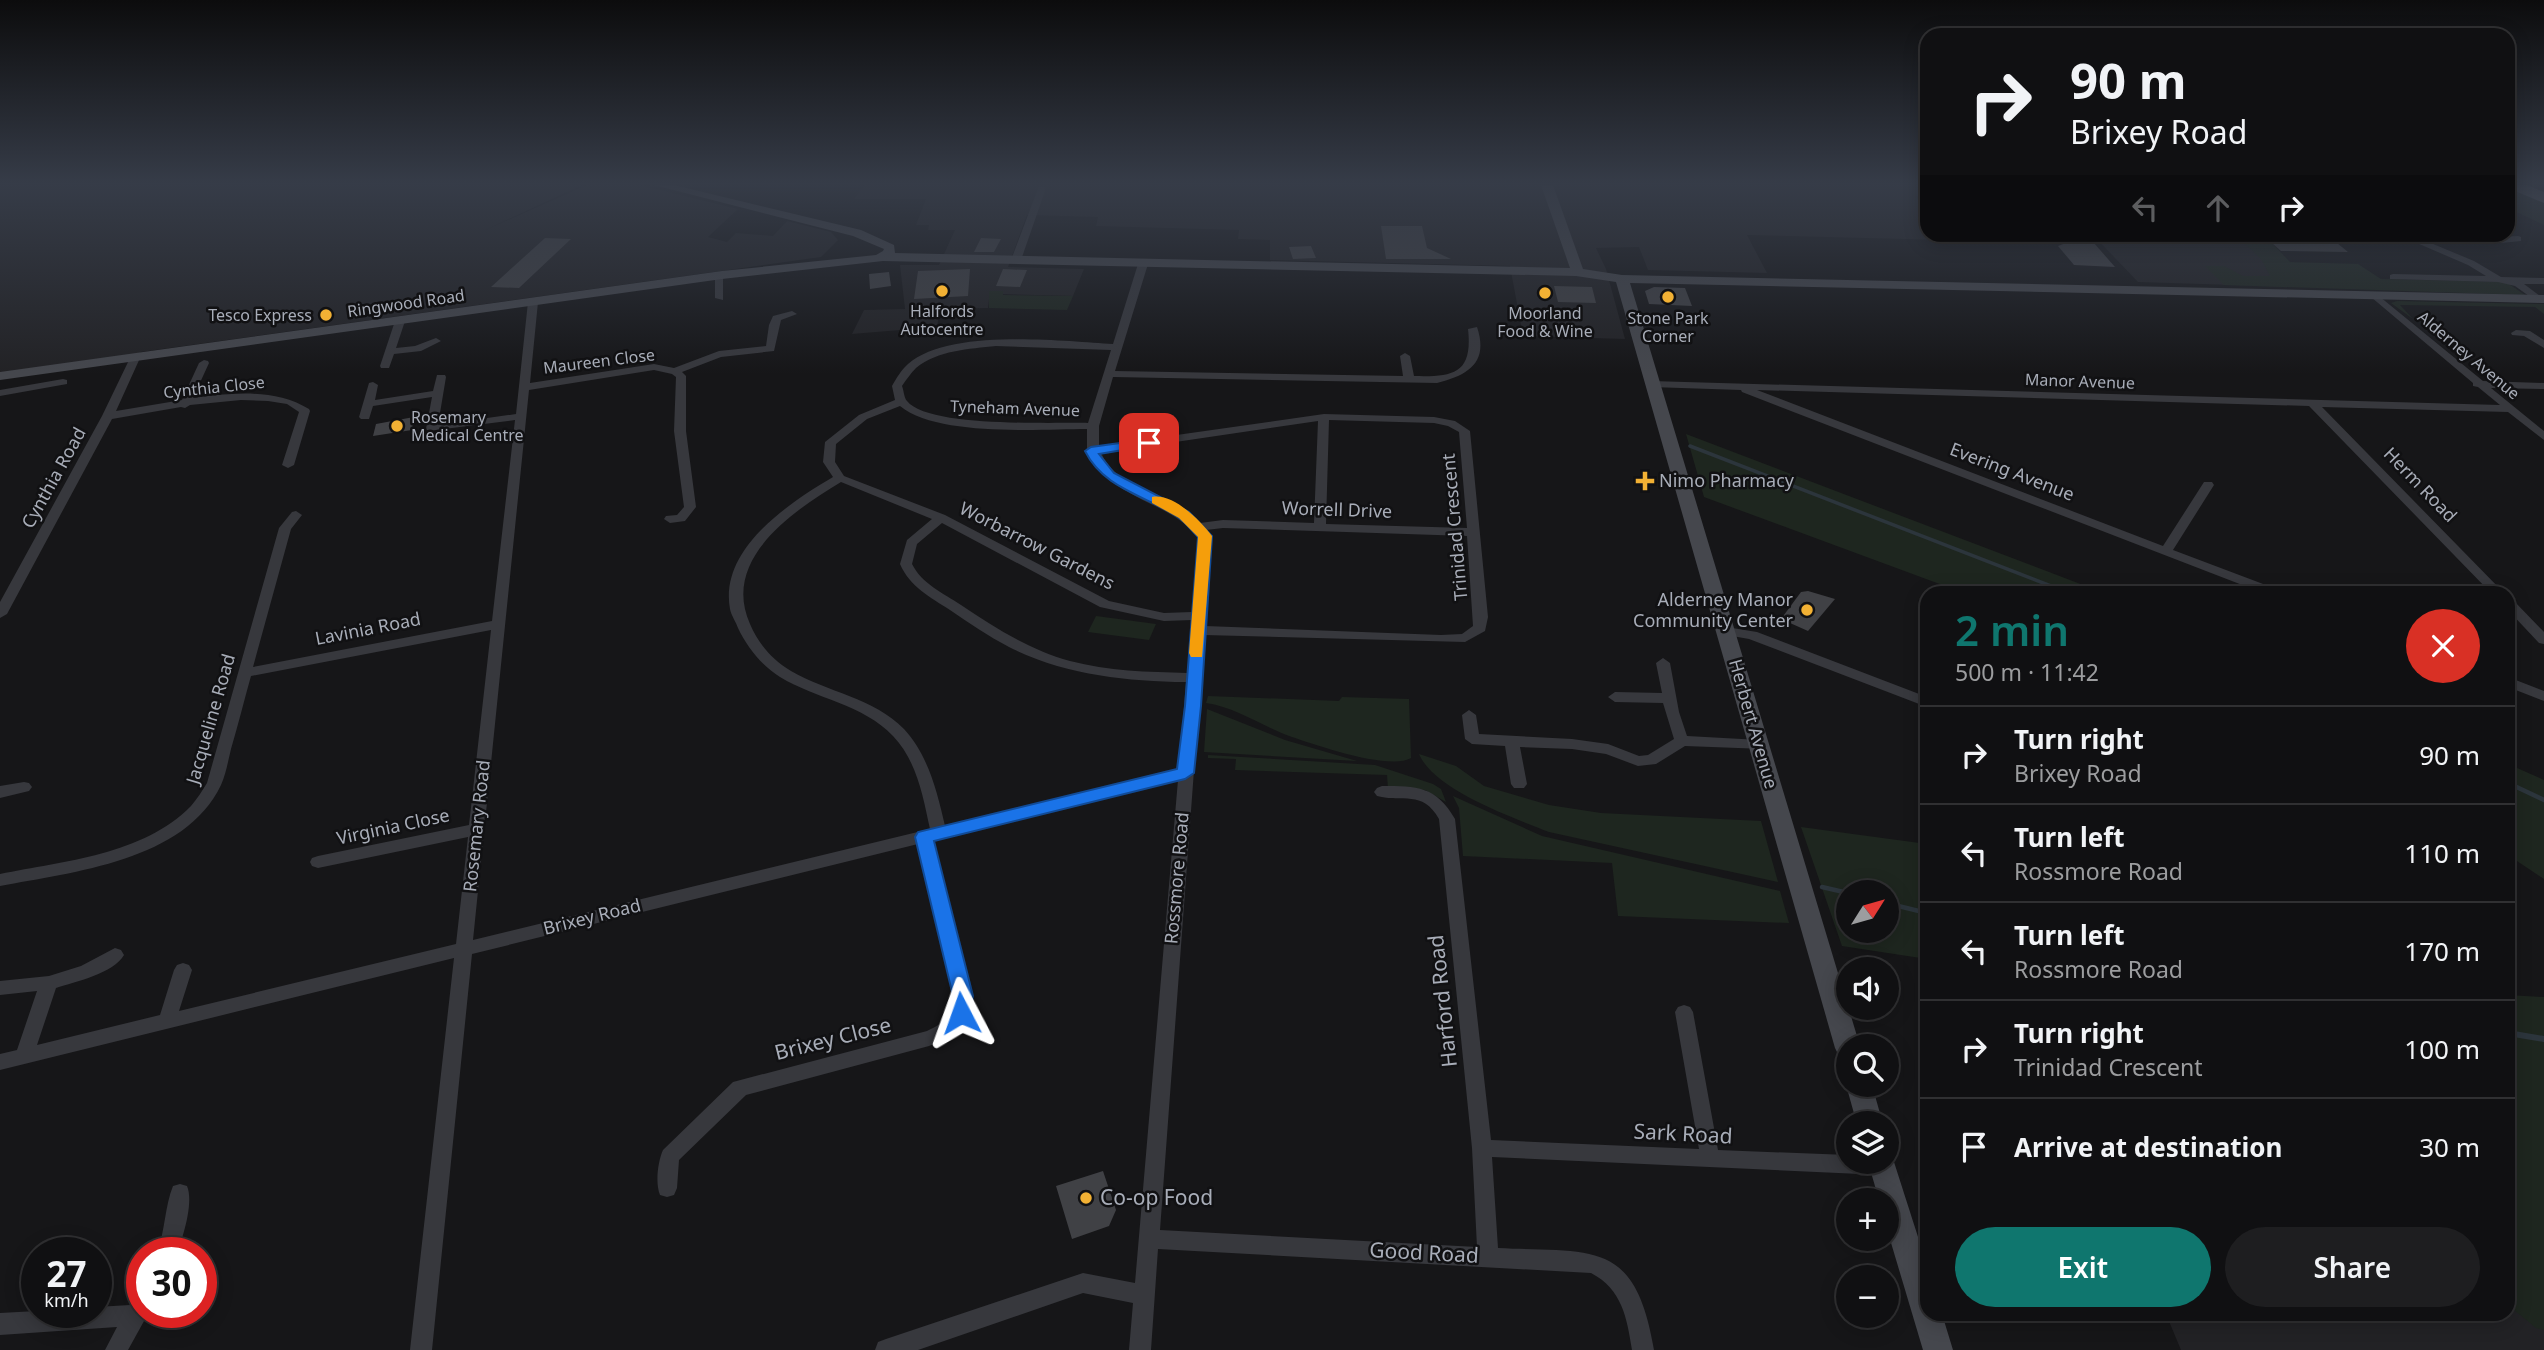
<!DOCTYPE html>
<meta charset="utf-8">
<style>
body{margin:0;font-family:"Noto Sans",sans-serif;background:#1e1e20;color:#f1f3f6;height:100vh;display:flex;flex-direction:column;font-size:26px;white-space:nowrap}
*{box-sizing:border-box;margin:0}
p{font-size:23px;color:#9c9d9f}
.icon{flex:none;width:38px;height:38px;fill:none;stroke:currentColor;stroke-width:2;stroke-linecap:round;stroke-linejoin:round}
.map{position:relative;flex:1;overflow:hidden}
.details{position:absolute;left:1920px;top:586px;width:595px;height:735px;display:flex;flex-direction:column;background:#101012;border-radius:21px;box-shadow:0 4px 18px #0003,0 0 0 2px #303032}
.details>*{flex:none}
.hud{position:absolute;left:1920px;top:28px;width:595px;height:214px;border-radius:21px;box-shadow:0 4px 18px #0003,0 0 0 2px #303032;background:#101012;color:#f1f3f6;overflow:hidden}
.needle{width:46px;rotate:53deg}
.controls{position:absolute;left:1836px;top:880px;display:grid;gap:14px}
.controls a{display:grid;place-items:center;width:63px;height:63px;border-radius:50%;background:#101012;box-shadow:0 4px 18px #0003,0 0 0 2px #303032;font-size:35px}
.speed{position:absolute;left:21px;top:1237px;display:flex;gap:14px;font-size:35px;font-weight:700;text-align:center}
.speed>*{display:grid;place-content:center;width:91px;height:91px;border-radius:50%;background:#101012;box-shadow:0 4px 18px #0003,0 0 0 2px #303032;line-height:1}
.speed small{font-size:18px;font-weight:400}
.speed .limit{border:10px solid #d22;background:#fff;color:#111}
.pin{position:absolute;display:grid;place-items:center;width:60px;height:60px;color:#fff;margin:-30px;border-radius:14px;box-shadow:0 4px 10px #0006}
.me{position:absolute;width:77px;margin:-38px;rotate:356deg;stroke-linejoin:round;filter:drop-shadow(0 0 5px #0008)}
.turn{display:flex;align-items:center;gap:24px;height:147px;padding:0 35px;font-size:32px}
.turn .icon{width:91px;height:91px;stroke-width:2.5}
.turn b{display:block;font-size:49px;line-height:60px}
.lanes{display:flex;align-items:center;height:66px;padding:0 35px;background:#0003;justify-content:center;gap:35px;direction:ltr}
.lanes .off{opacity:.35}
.round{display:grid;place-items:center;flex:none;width:74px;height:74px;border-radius:37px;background:#1e1e20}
.overview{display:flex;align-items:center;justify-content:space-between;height:119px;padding:0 35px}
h1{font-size:42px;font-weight:600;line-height:52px;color:#0f766e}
.cta{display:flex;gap:14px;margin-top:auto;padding:14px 35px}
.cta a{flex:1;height:80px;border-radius:42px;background:#0f766e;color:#fff;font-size:28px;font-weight:600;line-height:80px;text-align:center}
.cta a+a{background:#1e1e20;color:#f1f3f6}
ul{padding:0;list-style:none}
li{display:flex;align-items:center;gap:21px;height:98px;padding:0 35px;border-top:2px solid #303032}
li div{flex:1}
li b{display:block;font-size:26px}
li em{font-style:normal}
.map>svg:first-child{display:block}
</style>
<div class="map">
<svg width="2544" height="1350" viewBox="0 0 2544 1350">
<rect width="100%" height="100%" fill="#161618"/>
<path fill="#222225" d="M0,185H582L483,231L587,185H639L738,209L708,237L727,242L736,233L773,236L787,221L831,232L838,240L821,257L141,352L135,358L0,376Z
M865,185H1927V196H1916L1927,214V234L1939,235L1942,240L1747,235L1767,273L1648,270L1639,247L1596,248L1606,269L1625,339L1523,336L1510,266L1270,260V240L1238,239L1239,230L1096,226L1098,217L1027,215L1008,267L1084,269L1073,296L1002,294L1003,291H990L988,308L940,309L937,327L852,334L864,310L905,309L900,265H939L955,230H928L929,225H916L926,199H854Z
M2093,235H2245L2296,287L2138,282Z
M2508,1238L2544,1254V1350H2181L2166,1314H2508Z"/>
<path fill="#1e261f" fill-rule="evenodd" d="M2508,185L2544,199V225L2508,208Z
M2236,235H2312L2324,244L2288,243L2281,237H2266L2290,262L2358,264L2381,279L2506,282L2525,295L2224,285L2205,266H2224L2243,276H2270L2261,259Z
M989,291H1003V295L1073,296L1067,310L989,308Z
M2397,301L2544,304V314L2535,307L2400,305L2413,319L2391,303Z
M1686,434L2104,593H1964L1704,497Z
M1096,616L1156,624L1149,640L1088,632Z
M1208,696L1339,701L1342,697L1409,699L1411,758C1390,771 1316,745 1292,737C1263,727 1236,707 1206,703Z
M1207,709L1285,740L1357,761L1204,752Z
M1419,754L1456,766L1484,786L1549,805L1601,813L1761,821L1778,882L1549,832C1514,818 1434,790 1419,754Z
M1208,755L1375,765L1433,784L1441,789L1446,802L1425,790L1388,789L1387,775L1235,770L1236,759L1208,758Z
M2508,764L2544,780V879L2508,855Z
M1453,796L1542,836L1780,891L1789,923L1618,916L1612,863L1463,856L1459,808Z
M1801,827L1927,844V959L1842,946ZM1848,892H1886V931H1848Z
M2508,995L2544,997V1330L2536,1328L2508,1305Z"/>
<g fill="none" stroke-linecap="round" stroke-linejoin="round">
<path stroke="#2c353c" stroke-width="3.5" d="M1690,446L2069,593"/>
<path stroke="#2c353c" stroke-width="4.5" d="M2508,783L2544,800
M1822,887L1848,893
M1886,903L1927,913"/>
<path stroke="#2c353c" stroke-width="6" d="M2508,1033L2544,1039"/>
</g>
<path fill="#404145" d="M1381,226H1422L1427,248L1451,259H1386Z
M2069,234H2086L2115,267L2074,265L2058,246L2074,240Z
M2265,237L2331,238L2348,252L2281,251Z
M545,238L571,239L519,288L491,287Z
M981,238L1001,239L994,252H974Z
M1311,246L1316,258L1293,259L1289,247Z
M970,269L968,296L914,299L918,271Z
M1003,269L1027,270L1020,287L996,286Z
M889,272L891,286L870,289L869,274Z
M1554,286L1592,287L1596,303L1558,302Z
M1654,287L1685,288L1692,306L1649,304L1645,291Z
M414,417L412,430L373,436L376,424Z
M1808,591L1835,599L1808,631L1781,619L1801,592Z
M1103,1171L1116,1210L1109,1226L1072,1239L1056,1186Z"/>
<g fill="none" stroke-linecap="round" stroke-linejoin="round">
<path fill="#37383d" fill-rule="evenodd" d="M1039,186L1046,188L1021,260L1013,262L1011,260Z
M2396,234H2409L2474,261L2501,277L2544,278V284H2524L2544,299L2536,301L2515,286L2498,282L2390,279V275L2393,274L2486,276L2468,265Z
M2518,236L2521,237V241L2501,243L2496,240L2501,237Z
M1143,261L1148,264L1115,371L1403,376L1400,356L1405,353L1410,356L1414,376C1453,377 1473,374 1468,329L1477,327C1489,363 1468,375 1437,383L1113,377L1099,426V446L1324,414L1434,417L1455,421L1470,431L1488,617L1485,631L1465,642L1204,635L1160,1230L1477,1247L1472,1148L1439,819C1422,789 1403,803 1377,796L1374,792L1377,788L1382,786C1417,786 1436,786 1455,819L1491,1140L1699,1149L1675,1012L1678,1007L1684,1005L1690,1007L1693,1012L1718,1150L1848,1155V1162H1886V1159L1892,1166L1889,1172L1882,1175L1492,1157L1498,1248C1593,1253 1635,1238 1654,1350H1632C1627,1318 1622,1289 1591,1273L1158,1249L1151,1350H1129L1133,1303L1083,1293L918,1350H875L878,1342L886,1339L1083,1273L1135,1283L1178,780L933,840L972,996C972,1024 953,1037 929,1046L746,1095L679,1160L677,1188L674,1195L667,1197L660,1195C655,1183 658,1161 663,1150L733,1082L927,1031C944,1023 954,1015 954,996L918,844L472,954L432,1350H410L454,958L0,1070V1054L17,1050L37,991L0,995V981L49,976L81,966L115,948L121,950L124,955C114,973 75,982 56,988L37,1045L160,1015L174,970L177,965L183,963L189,965L192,970L179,1011L456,944L468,837L318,868L312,866L310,862L312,858L318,856L469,825L491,630L251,676C244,701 238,725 231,749C228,761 226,774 221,785C185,861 73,872 0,886V874C64,861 143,855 191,806C197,799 202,791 207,783L279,528L292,512L296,511L302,515L291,529L253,667L492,621L515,420L428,431L426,429L432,397L373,406L369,419H361L359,417L369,383L373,382L378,385L375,400L433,391L437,375H445L446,377L438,425L516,414L528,302L533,299L538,302L530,383L654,364L674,368L719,351L766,346L769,325L773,316L792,311L797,314L781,320L774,351L721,357L682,372L686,376V431L696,507L685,521L670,523L664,519L666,516L677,515L684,507L674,431L676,377L672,374L654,370L529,390L473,940L930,829C923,797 917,761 893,736C863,704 816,699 780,677C762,666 747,647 738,628C736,622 731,615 730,609C719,549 789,503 833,477L823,462L825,442L859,415L895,400L892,386C896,379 901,370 908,364C949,328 1061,341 1113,344L1138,264ZM996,346L1111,350L1088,423C1054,422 928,428 907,401C904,398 904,391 902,386C906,380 911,373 916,368C938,350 969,349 996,346ZM900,406C938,437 1039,429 1087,429V448L1085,451C1095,458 1099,472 1110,480C1139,503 1173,508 1199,537L1192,612L1164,613L1109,601L945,515L844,476L835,462L836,444L867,419ZM1329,420L1434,423L1448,426L1459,432L1467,528L1326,524ZM1318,421L1314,523L1223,520L1200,523C1172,493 1119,492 1101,453ZM841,482L932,519L907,540L900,564C910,587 930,597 950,610C969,623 988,636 1009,647C1065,675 1125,681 1186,682L1179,769L945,826C937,791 928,755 904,729C874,698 827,692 791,671C772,660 758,643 750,624C721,559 793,511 841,482ZM942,523L1100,607L1164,621L1192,620L1187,673C1148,672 1108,671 1070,661C1030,650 995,628 961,605C943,593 922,584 912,564L917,544ZM1223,528L1467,536L1473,626L1462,634L1441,635L1205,626L1211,536L1206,530Z
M715,274L723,276V300L715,298Z
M2374,292L2483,381L2544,383V389L2491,388L2544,431V440L2508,412L2322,407L2504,593H2491L2309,406L1757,390L2163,546L2204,482H2212L2214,485L2173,550L2279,590L2281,593H2263L1742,392L1741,390L1651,387L1646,384L1651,381L2500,405L2478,387L2473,386V383L2371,297V293Z
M400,318L405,321L396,348L415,346L436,338L441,341L421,351L394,354L389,368H381L380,366L395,321Z
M2516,330L2530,331L2544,340V348L2524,336L2512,335L2511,333Z
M135,355L140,358L116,411L182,400L199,363L204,360L208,361L209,363L193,398C232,393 274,388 309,409L310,411L294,465L288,468L282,465L299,412L287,404L268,401L241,400L190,405L185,408L181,407L112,419L7,614L0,618V602L102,416L130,358Z
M63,379L67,380V384L0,396V390Z
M2508,599L2513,600L2544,632V644L2539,643L2508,610Z
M1726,627L1757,632L1927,697V707L1749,639L1721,634L1719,631Z
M1663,658L1670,663L1679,712L1687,736L1760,740L1767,745L1765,749L1685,746L1656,764L1638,766L1606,754L1572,749L1520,747L1527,784L1524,788H1514L1511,784L1505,746L1472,744L1465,739L1462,715L1469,710L1476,715L1479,734L1572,739L1608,744L1639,756L1648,755L1674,739L1663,703L1615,702L1608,697L1615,692L1662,693L1656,663Z
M2508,677L2544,691V701L2508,687Z
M24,782L29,783L32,787L29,791L0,798V786Z
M180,1184L187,1186C194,1202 183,1237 177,1253H157C165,1231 165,1205 173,1186Z
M142,1295V1312H149L128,1350H105L117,1327L0,1335V1313L37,1311L96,1312V1307L130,1305L135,1298Z"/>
<path fill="#45474d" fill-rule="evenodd" d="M654,185H674L861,230L894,245L895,253L1570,268L1541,185H1553L1583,269L1622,275L2544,295V303L1630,283L1860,1046H1848V1059L1839,1056L1835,1048L1616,282L1576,276L883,261L722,279L0,380V372L722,271L876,255L883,251L884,249L853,236Z
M1848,1081V1085H1872L1883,1124H1857L1846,1085Z
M1886,1152L1894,1162L1927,1265V1314H1942L1953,1350H1923L1886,1226V1200H1879L1868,1162H1886Z"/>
<path fill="#63666e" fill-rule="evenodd" d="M2508,185H2527L2544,192V203L2508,188Z"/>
</g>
<linearGradient id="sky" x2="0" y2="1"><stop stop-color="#0c0c0d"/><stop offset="0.49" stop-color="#363c48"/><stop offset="1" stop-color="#363c48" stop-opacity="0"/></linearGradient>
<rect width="2544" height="374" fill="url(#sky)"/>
<path fill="#1a73e8" stroke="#114b97" stroke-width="2" d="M1149,439L1155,443L1153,445L1099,454L1114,473L1189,512L1212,536L1201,706L1194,773L1185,779L934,841L973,996L969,1019L961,1022L954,1019L951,1013L953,996L915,837L918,832L1177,769L1185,706L1198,537C1191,530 1185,522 1178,517C1145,495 1104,489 1085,451L1091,447Z"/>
<path fill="#f59e0b" d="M1152,497C1173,493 1200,520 1212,536L1202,657H1191L1189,653L1198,537L1179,518L1152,503Z"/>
<g fill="#f2b134" stroke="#111113" stroke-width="2.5">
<circle cx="942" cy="291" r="7"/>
<circle cx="1545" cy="293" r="7"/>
<circle cx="1668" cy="297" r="7"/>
<circle cx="326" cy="315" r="7"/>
<circle cx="397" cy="426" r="7"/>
<path d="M1641.5 470.5h7v7h7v7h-7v7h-7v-7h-7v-7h7z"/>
<circle cx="1807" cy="610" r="7"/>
<circle cx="1086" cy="1198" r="7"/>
</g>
<g text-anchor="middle" stroke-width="5" stroke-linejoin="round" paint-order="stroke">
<g font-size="16" fill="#a8adb8" stroke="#111113">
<text transform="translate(406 303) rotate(-8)" y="6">Ringwood Road</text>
<text transform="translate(2469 355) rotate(40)" y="6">Alderney Avenue</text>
<text transform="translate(599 361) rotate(-7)" y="6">Maureen Close</text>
<text transform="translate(2080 381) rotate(2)" y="6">Manor Avenue</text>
<text transform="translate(214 387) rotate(-6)" y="6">Cynthia Close</text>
<text transform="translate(1015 408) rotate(2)" y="6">Tyneham Avenue</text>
</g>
<g font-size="16" fill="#a8adb8" stroke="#111113">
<text x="942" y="317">Halfords<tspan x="942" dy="18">Autocentre</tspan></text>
<text x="1545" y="319">Moorland<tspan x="1545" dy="18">Food &amp; Wine</tspan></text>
<text x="312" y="321" text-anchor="end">Tesco Express</text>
<text x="1668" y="324">Stone Park<tspan x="1668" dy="18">Corner</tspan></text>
<text x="411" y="423" text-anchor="start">Rosemary<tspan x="411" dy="18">Medical Centre</tspan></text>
</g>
<g font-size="18" fill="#a8adb8" stroke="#111113">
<text transform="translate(2012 472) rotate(21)" y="6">Evering Avenue</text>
<text transform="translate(54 478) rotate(-61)" y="6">Cynthia Road</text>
<text transform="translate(2420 485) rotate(46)" y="6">Herm Road</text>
<text transform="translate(1337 510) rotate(2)" y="6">Worrell Drive</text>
<text transform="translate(1455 527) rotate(-95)" y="6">Trinidad Crescent</text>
<text transform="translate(1037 546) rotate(27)" y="6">Worbarrow Gardens</text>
<text transform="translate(368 629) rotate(-11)" y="6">Lavinia Road</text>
<text transform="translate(211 719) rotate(-74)" y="6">Jacqueline Road</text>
<text transform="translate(1753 724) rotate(74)" y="6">Herbert Avenue</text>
<text transform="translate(477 826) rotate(-84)" y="6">Rosemary Road</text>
<text transform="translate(393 827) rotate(-12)" y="6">Virginia Close</text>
<text transform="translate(1177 878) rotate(-85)" y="6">Rossmore Road</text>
<text transform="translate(592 917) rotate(-14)" y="6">Brixey Road</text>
</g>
<g font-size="18" fill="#a8adb8" stroke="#111113" text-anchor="start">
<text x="1659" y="487">Nimo Pharmacy</text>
<text x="1793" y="606" text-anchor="end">Alderney Manor<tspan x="1793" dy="21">Community Center</tspan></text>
</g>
<g font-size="21" fill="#a8adb8" stroke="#111113">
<text transform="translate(1443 1001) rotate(-96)" y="7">Harford Road</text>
<text transform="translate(833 1039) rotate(-14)" y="7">Brixey Close</text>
<text transform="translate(1683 1134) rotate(3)" y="7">Sark Road</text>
<text transform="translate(1424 1253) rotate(3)" y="7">Good Road</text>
</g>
<g font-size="21" fill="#a8adb8" stroke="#111113" text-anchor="start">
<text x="1100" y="1205">Co-op Food</text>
</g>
</g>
</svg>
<div class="controls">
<a><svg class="needle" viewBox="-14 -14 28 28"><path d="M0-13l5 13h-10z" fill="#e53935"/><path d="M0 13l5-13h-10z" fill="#9c9d9f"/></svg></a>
<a><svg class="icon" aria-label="sound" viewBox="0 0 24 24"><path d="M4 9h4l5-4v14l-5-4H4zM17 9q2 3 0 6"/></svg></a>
<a><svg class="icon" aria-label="search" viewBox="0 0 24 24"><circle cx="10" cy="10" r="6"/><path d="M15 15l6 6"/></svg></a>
<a><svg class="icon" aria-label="layers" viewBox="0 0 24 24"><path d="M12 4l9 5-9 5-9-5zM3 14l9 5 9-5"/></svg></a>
<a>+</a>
<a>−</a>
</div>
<div class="speed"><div>27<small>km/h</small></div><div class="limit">30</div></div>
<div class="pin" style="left:1149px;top:443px;background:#d93025"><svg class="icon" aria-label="arrive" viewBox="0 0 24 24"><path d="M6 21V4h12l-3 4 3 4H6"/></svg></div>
<svg class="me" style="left:961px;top:1013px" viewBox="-20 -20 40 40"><path d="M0-17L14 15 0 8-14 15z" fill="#1a73e8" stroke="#fff" stroke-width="4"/></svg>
<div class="hud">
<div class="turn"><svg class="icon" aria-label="right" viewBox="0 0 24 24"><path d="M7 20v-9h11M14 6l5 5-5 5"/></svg><div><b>90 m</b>Brixey Road</div></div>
<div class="lanes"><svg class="icon off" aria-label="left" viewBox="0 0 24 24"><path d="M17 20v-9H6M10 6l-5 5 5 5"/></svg><svg class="icon off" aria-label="ahead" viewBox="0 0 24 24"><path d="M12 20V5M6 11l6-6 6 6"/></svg><svg class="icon" aria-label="right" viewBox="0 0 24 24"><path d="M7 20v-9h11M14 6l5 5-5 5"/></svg></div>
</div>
<section class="details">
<div class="overview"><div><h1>2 min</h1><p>500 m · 11:42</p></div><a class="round" style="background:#d93025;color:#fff"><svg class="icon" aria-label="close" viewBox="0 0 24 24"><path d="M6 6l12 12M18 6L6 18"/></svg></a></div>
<ul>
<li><svg class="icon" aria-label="right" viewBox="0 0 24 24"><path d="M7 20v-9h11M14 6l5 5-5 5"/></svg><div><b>Turn right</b><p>Brixey Road</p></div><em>90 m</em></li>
<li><svg class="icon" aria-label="left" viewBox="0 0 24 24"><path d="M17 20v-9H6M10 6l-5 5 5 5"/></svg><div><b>Turn left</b><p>Rossmore Road</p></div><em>110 m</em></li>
<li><svg class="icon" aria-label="left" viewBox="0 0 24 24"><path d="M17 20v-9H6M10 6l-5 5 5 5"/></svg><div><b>Turn left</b><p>Rossmore Road</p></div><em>170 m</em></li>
<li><svg class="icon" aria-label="right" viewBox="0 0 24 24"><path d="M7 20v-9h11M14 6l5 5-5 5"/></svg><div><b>Turn right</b><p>Trinidad Crescent</p></div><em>100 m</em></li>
<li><svg class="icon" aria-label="arrive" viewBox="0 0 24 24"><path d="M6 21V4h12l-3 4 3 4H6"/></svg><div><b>Arrive at destination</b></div><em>30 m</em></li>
</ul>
<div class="cta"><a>Exit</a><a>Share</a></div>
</section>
</div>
